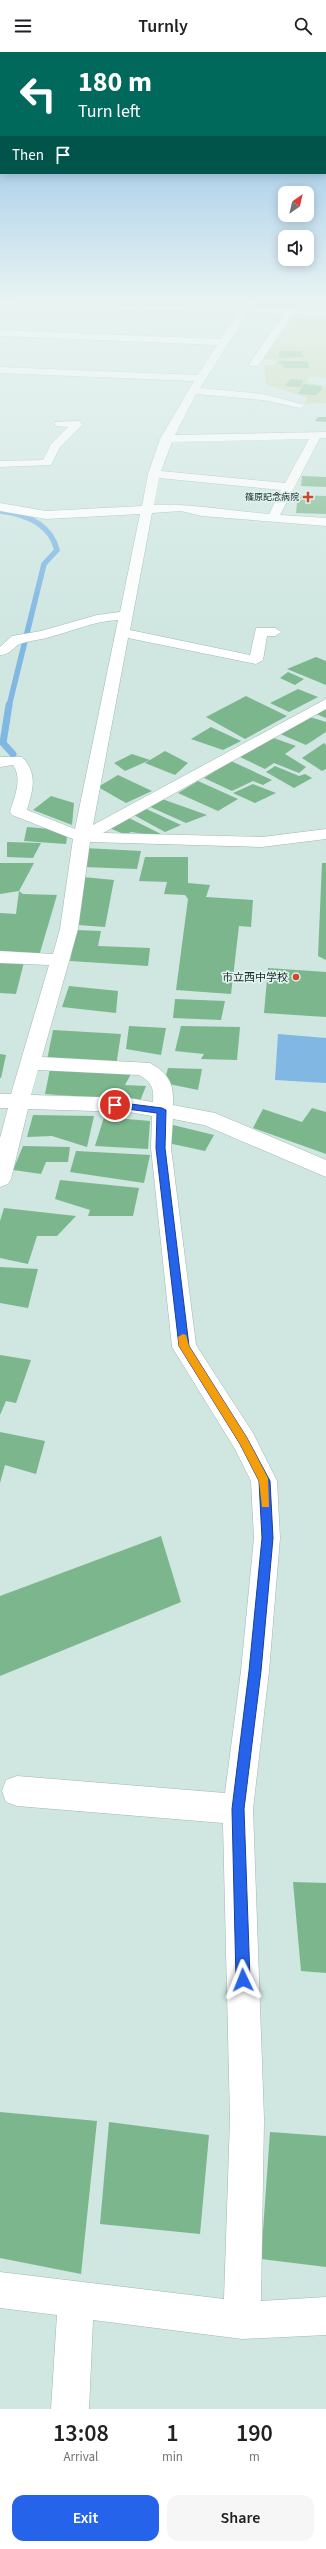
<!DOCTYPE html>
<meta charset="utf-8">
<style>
body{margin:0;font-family:"Source Sans 3","Noto Sans JP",sans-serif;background:#f6f6f6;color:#202124;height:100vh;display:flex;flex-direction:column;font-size:15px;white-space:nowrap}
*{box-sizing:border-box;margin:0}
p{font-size:13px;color:#757577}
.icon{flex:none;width:22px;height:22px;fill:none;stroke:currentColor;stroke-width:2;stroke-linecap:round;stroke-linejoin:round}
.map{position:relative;height:2357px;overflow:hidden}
.side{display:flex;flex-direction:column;background:#fff;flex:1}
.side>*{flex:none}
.hud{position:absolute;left:0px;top:0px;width:326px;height:122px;box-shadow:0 2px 10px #0003;background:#00695c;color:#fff;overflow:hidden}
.needle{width:26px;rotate:34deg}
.fabs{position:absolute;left:278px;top:134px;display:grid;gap:8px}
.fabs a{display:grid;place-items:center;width:36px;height:36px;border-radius:8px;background:#fff;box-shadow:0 2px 10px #0003;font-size:20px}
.pin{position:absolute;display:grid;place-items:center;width:34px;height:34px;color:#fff;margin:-17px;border:2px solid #fff;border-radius:50%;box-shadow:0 1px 4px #0007}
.me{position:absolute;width:44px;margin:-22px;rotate:358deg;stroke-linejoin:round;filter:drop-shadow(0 0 3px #0008)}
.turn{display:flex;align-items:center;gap:14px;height:84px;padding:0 12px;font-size:18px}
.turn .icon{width:52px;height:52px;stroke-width:2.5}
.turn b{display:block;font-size:28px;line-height:34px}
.then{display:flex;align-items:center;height:38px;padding:0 12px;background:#0003;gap:8px;font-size:15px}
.eta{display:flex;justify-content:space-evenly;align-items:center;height:68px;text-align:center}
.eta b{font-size:24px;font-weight:600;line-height:28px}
.button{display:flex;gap:8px;margin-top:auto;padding:8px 12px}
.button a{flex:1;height:46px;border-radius:12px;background:#2563eb;color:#fff;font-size:16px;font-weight:600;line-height:46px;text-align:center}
.button a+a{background:#f6f6f6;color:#202124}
header{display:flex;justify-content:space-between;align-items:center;height:52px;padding:0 12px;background:#fff;font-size:18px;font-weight:600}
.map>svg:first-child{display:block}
</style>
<header><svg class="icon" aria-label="menu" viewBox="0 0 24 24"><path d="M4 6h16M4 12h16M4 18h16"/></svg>Turnly<svg class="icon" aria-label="search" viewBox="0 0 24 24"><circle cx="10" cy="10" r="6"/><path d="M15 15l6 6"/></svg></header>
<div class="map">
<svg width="326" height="2357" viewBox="0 0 326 2357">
<rect width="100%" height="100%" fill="#cfe6e1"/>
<path fill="#c3d3a3" d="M292,267L326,268V326L308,325L307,330L326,335V351L305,352L307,346L266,332L264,313H274L277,308L262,307Z"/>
<path fill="#80b7e3" d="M278,982L326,986V1031L275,1028Z"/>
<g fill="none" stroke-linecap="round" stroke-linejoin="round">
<path stroke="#80b7e3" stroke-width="5.5" d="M0,459C25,462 50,471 57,498L44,512L9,654"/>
<path stroke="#80b7e3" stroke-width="7" d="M9,653L3,691L13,702"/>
</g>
<path fill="#7cb68d" d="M291,250H307L306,253L290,252Z
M310,250H326V253L310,252Z
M280,299H302L304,305L281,306L278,304Z
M279,309H308L309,316H284L282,312H279Z
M290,327L304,328L300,335L285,334Z
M304,332L322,334L320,336L323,337L316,343L298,342Z
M318,365H326V370L315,369Z
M302,424L326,425V435L301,434Z
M298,443L326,444V462L296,461Z
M316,605L326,609V633L287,617Z
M288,620L304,627L295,633L280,626Z
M298,637L318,645L289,660L270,651Z
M246,644L287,664L245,687L206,665Z
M326,657V666L316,662Z
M307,664L326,670V680L306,693L278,681Z
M211,675L241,689L223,698L191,687Z
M271,685L296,694L285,702L306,715L299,721L274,711L265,717L238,704Z
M324,691L326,693V717L322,719L302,706Z
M165,699L188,711L175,723L145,711L150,708L125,719L114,711L132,702L150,708Z
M231,709L272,728L263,733L253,729L232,739L204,726Z
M275,714L299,724L305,722L312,726L294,736L266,720Z
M118,723L152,739L126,751L98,735Z
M198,729L238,747L218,759L178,741Z
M253,732L276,741L255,751L233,741Z
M51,744L74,751L72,773L33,758Z
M162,747L207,763L186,771L148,754Z
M142,755L181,773L165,780L132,762Z
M125,764L161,782L158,784L131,780L126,783L107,775Z
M27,775L50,777L67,785L66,792L24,789Z
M7,790L41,791L33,806L7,805Z
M85,796L141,799L137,817L84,815Z
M145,805H188V831L210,833L206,845L253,848L251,875L239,874L231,942L176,938L188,847L185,843L164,842L167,830L139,829Z
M0,811H34L19,839L23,842L57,843L39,904L0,901V861L16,862L19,839L0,842Z
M322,811H326V908L318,904Z
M83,825L114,828L105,875L78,873Z
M76,878L101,879L98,894L150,896L148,914L70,909Z
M0,910H24L16,942L0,941Z
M268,916L326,920V965L264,961Z
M69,934L118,939L116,961L62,955Z
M175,947L225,949L221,968L173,966Z
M129,974L166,976L161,1003L126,997Z
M181,974L240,975L237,1008L201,1007L204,1002L175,999Z
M53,978L121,982L116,1014L47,1008Z
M0,1002L6,1003L1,1026H0Z
M168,1016L202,1017L198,1038L164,1031Z
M50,1017L131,1022L125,1033L146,1034L140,1049L45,1042Z
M312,1056L326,1060V1102L253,1076L263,1057L302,1070Z
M33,1063L94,1064L87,1095L52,1084L27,1085Z
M104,1065L150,1069L148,1097L95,1094Z
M169,1072L214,1083L205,1099L168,1091Z
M23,1094L70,1095L68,1110H46L41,1122L13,1118Z
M76,1099L150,1103L144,1131L70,1120Z
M60,1128L139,1136L133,1164H88L90,1158L55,1147Z
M4,1156L76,1164L57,1184H37L28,1212L0,1206V1169Z
M0,1215L38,1217L28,1256L0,1251Z
M0,1303L31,1308L16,1351L6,1349L0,1363Z
M0,1380L45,1389L36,1422L5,1413L0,1431Z
M161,1484L181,1550L0,1624V1544Z
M293,1830L326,1831V1921L301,1919Z
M0,2060L97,2069L81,2222L0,2206Z
M109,2070L209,2083L200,2182L100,2172Z
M270,2080L326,2084V2215L261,2207Z"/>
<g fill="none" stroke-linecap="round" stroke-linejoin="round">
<g stroke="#a1b7b3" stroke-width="1">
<path id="minor" d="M246,250H255L200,336L263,342L305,353L300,356L263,348L196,342L175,383L326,380V386H320L280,463L326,466V474L202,464L181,459L152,461L130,578L250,603L256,576H275L282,580L275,584H267L263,608L256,612L128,586L93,773L326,647V657L103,781L262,785L326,777V787L262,795L90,790L78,877L42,1005L150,1011C169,1022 174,1031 173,1053L215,1061L326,1108V1125L204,1073L173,1067L171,1096L196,1293L253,1381L277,1429L280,1486L269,1619L253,1757L264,2067L261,2249L326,2245V2283L242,2287L93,2268L89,2357H51L57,2263L0,2256V2220L224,2247L230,2067L223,1771L17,1754L6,1750L2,1739L6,1728L17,1724L225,1741L241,1619L254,1486L251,1429L235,1397L172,1295L151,1096L152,1064L129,1060L28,1057L11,1127L8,1132L0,1135V1086L8,1056H0V1042H11L49,913L0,911V899L53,902L60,877L73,787L12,763L10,760C14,746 23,727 13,713L0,715V705H22C38,722 33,737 27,758L75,777L118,568C94,569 73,579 50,585C41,588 32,588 23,591C13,593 12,603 0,603V595L12,584L41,579L97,563L120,560L140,462L46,467L0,459V451L46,459L142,454L148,422L160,387L194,329L0,321V315L198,323L217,293L0,284V278L221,287ZM309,387L285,431L161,419L172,390ZM159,426L281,438L269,462C231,459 190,451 154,453ZM38,1018L139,1023C152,1030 154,1036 153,1050L129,1046L31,1043Z
M287,257L295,259L258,314H250L249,312Z
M78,369L83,372L60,395L51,413L0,415V409L43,408L51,392L68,375L55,374V370Z"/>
</g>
<g stroke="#a1b7b3" stroke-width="1">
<path id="primary" d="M0,250L326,257V263L0,255Z"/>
</g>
<use href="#minor" fill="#fff" fill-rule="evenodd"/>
<use href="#primary" fill="#fff" fill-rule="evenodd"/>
</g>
<linearGradient id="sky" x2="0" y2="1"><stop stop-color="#7eb5e6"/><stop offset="0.43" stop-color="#e9f4f2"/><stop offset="1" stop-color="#e9f4f2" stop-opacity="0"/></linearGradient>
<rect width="326" height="580" fill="url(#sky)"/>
<path fill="#2563eb" stroke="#184099" d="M115,1050L162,1056L166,1058L165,1096L189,1294L247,1386L270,1429L273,1486L261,1619L244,1757L250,1928L248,1933L243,1934L238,1933L236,1928L232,1757L249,1619L262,1486L259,1429L240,1392L179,1294L156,1096L157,1061L112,1055L111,1053Z"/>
<path fill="#f59e0b" d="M183,1282L186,1283L189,1294L247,1386L268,1426L269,1455H262L259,1429L240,1392L179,1294L178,1285Z"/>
<g fill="#d2462e" stroke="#dcf3ee" stroke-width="1.5">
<path d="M306 439h4v4h4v4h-4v4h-4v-4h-4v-4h4z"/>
<circle cx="296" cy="925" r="4"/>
</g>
<g text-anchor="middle" stroke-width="3.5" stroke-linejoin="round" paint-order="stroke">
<g font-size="9" fill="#212a28" stroke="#dcf3ee" text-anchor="end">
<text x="299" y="448">篠原記念病院</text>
</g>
<g font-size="11" fill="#212a28" stroke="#dcf3ee" text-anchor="end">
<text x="288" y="929">市立西中学校</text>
</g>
</g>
</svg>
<div class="fabs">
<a><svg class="needle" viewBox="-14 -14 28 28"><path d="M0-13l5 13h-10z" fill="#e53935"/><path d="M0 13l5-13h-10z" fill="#757577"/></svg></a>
<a><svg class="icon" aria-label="sound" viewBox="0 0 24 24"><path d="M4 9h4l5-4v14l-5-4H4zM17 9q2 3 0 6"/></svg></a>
</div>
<div class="pin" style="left:115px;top:1053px;background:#d93025"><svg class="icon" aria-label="arrive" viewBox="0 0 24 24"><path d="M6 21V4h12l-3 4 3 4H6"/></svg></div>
<svg class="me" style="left:243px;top:1928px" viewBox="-20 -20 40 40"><path d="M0-17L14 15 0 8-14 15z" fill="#2563eb" stroke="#fff" stroke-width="4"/></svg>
<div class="hud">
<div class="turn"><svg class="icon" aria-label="left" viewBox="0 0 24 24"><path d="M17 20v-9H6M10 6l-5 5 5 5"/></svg><div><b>180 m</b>Turn left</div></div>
<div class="then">Then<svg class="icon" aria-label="arrive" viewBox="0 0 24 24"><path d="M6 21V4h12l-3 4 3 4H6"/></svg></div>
</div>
</div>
<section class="side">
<div class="eta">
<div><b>13:08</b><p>Arrival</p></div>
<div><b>1</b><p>min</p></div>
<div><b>190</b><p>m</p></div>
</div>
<div class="button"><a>Exit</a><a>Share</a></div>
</section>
